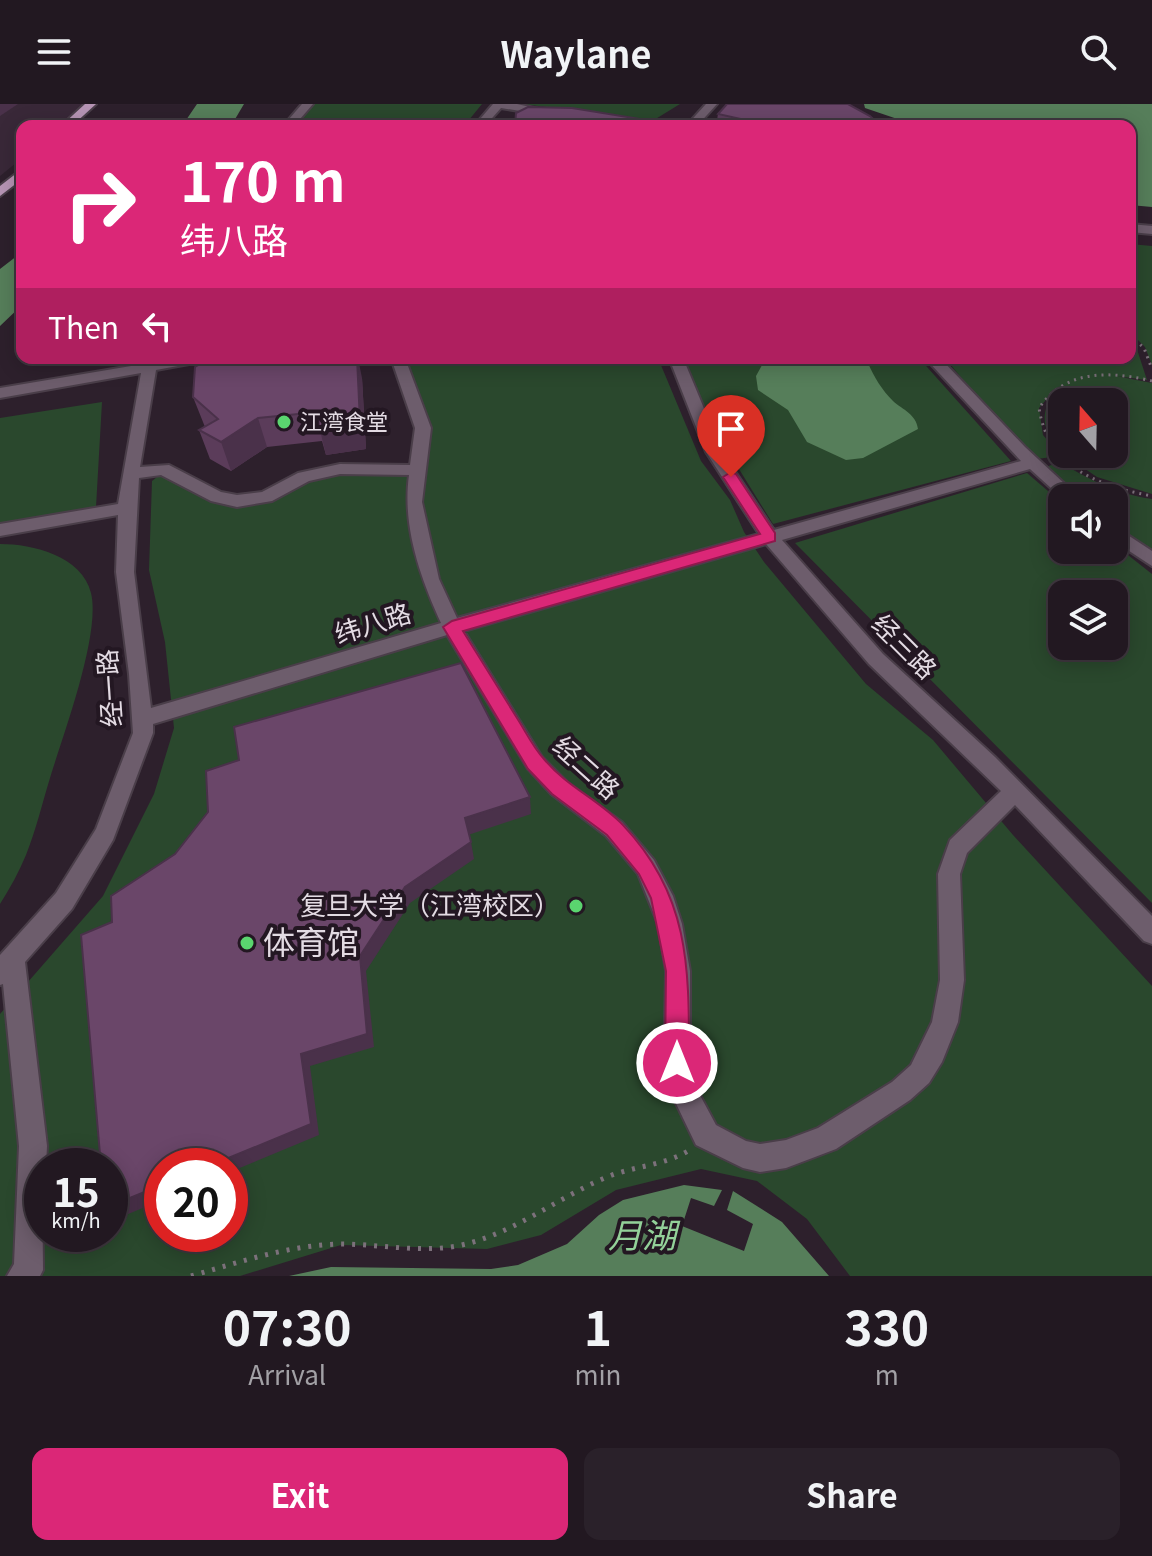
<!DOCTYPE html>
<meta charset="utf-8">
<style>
body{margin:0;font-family:Georgia,"Noto Sans SC",serif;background:#2a212a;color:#f1f3f6;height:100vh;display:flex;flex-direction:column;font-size:30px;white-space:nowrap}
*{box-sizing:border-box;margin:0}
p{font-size:26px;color:#a2a0a5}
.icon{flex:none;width:44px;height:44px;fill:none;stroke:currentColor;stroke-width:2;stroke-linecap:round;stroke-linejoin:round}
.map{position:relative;height:1172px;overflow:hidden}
.details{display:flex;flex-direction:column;background:#221821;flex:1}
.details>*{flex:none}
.banner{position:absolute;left:16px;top:16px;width:1120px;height:244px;border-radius:16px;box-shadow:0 4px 20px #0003,0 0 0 2px #3f373f;background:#db2777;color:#fff;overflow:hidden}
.needle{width:52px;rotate:340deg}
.tools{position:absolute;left:1048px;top:284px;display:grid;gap:16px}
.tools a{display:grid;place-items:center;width:80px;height:80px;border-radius:16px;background:#221821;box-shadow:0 4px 20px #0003,0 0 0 2px #3f373f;font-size:40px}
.speed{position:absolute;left:24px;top:1044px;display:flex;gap:16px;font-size:40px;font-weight:700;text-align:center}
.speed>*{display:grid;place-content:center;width:104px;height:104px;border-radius:50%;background:#221821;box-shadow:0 4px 20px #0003,0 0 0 2px #3f373f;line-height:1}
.speed small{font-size:20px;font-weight:400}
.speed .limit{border:12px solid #d22;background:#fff;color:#111}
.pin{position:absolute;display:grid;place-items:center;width:68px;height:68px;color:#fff;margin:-82px -34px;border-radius:50% 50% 50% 0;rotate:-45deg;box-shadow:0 0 8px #0007}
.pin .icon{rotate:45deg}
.me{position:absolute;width:88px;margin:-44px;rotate:0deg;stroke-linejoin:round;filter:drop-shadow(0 0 6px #0008)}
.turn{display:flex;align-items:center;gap:28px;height:168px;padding:0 32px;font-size:36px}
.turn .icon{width:104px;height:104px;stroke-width:2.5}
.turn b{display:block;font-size:56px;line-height:68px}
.then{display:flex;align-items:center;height:76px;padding:0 32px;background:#0003;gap:16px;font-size:30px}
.eta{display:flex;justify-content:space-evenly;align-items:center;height:136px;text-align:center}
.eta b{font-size:48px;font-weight:700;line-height:56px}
.cta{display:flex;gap:16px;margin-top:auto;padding:16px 32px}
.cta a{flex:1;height:92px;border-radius:16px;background:#db2777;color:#fff;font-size:32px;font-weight:700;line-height:92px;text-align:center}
.cta a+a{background:#2a212a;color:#f1f3f6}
header{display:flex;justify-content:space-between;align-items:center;height:104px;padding:0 32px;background:#221821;font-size:36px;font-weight:700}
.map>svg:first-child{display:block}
</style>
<header><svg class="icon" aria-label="menu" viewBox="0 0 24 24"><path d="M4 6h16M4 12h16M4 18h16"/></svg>Waylane<svg class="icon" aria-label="search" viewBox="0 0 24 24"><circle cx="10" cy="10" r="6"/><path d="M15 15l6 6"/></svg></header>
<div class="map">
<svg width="1152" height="1172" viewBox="0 0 1152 1172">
<rect width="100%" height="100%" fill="#2d202c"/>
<path fill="#392838" d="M0,0H89L62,22H22V54L0,72Z"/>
<path fill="#2a482d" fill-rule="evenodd" d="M313,0H482L464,22H292Z
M521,0H680L654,16Z
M1130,140L1152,142V261L1145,243L1135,233L1130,218Z
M1130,224L1147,276L1116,272L1152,279V390L1097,373L1063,350H1114V298H1062V349C1043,325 1040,316 1051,290L1039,304L1043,331L1061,352L1036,355L982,299L945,254H1130Z
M403,254H658L701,357L730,396L744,428L764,458L866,580L933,636L1013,731L1152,882V1172H850L807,1115L757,1077L701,1065L616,1086L541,1131L487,1145L341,1141L240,1172H0V910L103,792L154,690L174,624L165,538L149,466L152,377L163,368L197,391L220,399L245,400L331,370L423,368ZM42,1062H110V1130H42ZM162,1062H230V1130H162Z
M685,254H919L1011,357L773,420L708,315Z
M102,298L96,403L0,419V314Z
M1060,358C1090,376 1117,390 1152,395V450L1114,421V394H1078L1043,364Z
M1027,369L1062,399V446H1114V440L1152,470V799L795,439ZM1062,490H1114V542H1062Z
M0,440C33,440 82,452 91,489C101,530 63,631 50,674C42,700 36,726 26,751C19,768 10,784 0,800Z"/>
<path fill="#567e5a" d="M197,0H244L231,22H182Z
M864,0H1152V103L1130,101V22H918L865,4Z
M22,148V201L0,222V165Z
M766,254H870L868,259C874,273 882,286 893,297C903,306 916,310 918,325L863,354L846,356L807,338L788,306L758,286L756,272Z
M684,1081L722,1086L714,1102L691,1094L682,1122L744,1147L753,1120L727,1106L733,1087L782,1118L829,1172H289L331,1163L491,1165L518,1161L567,1140L599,1111L623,1096Z"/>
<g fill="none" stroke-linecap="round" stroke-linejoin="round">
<g stroke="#4a3e49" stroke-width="4">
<path id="minor" d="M302,0H313L294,22H283Z
M493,0H517L556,9L551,12L501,4L485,22H474Z
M706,0H717L697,22H686Z
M1130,120L1152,122V130L1130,128Z
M144,254H158V257L207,254L200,258L156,266L140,363L169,361L221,388L237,391L262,388L298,369L340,360L410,361L415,324L391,254H405L431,324L422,398L439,475L457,514L759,430L706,348L669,254H683L722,348L774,426L1021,357L925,254H940L1025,343L1080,394H1062L1030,365L782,436L883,550L995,653L1152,812V840L1144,837L1015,701L967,749L960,770L964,876L958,918L942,958L929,979L910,996L836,1045L786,1064L760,1068L743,1064L696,1041L669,985L664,959L666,867L658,820L638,770L606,732L551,690L528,665L447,531L153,620V629L113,736L72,805L25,858L47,1042L46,1062H42L43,1166L40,1172H7L14,1160L19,1042L3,880L0,881V851L56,789L96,725L133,629L129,570L116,468L118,411L0,432V420L118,400L141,269L0,294V284L143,260ZM340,370L409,371C402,422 420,473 441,519L151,604L134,468L139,374L161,371L211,397L237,403L272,397L309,377ZM766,440L869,560L1001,687L950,736L938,770L940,876L932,918L911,961L892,978L818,1024L786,1036L760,1040L746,1037L716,1021L695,982L690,959V867L682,820L673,792L654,756L622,718L567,678L542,653L464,527Z
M1114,422L1152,447V462L1114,437Z"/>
</g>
<g stroke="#4a3e49" stroke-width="4">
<path id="major" d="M85,0H96L72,22H61Z
M22,65V75L0,92V82Z"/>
</g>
<path stroke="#7c717b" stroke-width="3" stroke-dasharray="2 5" stroke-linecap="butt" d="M1130,231L1144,244L1152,265
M1152,277C1110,267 1066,265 1039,304C1048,364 1099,382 1152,392"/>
<path stroke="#7c717b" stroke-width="5" stroke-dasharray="3 8" stroke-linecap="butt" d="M191,1172C240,1158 289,1141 340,1140C377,1140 414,1148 451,1143C509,1134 554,1095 607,1073C634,1062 662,1062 688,1047"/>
<use href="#minor" fill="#6d5d6c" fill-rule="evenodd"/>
<use href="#major" fill="#b694b4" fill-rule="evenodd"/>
</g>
<path fill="#5b3c5a" d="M718,10L881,22H716Z
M362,274L366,345L326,351L322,337L267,343L231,367L210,355L199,326L205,323L193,293Z"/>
<path fill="#4a314a" d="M0,0H18L0,12Z
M646,16V22H636Z
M357,254H358L362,274L366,345L326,351L319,322Z
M258,314L267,343L231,367L221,338Z
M530,693L531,710L468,731L465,714Z
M471,738L474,755L410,799L366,867L374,943L310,962L319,1031L230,1068V1062H209L301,950L360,852L405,783Z
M162,1081V1096L121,1113L110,1107V1102Z"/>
<path fill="#6a4669" stroke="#4a314a" stroke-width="2" d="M727,0H848L870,12L881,22H763L754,18L718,10Z
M528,3L572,4L646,16L636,22H515L516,9Z
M210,254H357L360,317L319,322L318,308L258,314L221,338L199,326L218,315L193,293L195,263Z
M461,559L530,693L465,714L471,738L405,783L360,852L367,930L301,950L311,1020L209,1062H162V1081L110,1102V1062H101L81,831L112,818L111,792L175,750L208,708L206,667L239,656L234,623Z"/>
<path fill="#db2777" stroke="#8e194d" stroke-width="2" d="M731,368L736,370L775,429V437L463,527C481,556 499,585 517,614C526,628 533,643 544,655C566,682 599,696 623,721C691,793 689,866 689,959L685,967L677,970L668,967L665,959L666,867L651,794L639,770L607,731L552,690L528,665L443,523L452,517L760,430L723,373Z"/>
<g fill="#5ad56f" stroke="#231722" stroke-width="3">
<circle cx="284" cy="318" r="8"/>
<circle cx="576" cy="802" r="8"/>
<circle cx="247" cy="839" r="8"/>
</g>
<g text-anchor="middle" stroke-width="8" stroke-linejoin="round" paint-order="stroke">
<g font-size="22" fill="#e3dbe3" stroke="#231722" text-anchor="start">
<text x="300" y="326">江湾食堂</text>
</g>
<g font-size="26" fill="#e3dbe3" stroke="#231722">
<text transform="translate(373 520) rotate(-17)" y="9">纬八路</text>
<text transform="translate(904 543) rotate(45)" y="9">经三路</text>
<text transform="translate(110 584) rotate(-94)" y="9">经一路</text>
<text transform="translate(586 664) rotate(42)" y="9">经二路</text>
</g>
<g font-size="26" fill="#e3dbe3" stroke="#231722" text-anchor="end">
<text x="560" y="811">复旦大学（江湾校区）</text>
</g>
<g font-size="32" fill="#e3dbe3" stroke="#231722" text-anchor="start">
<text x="263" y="850">体育馆</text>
</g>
<g font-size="34" font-style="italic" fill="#93d199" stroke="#231722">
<text x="642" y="1144">月湖</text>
</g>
</g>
</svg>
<div class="tools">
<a><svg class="needle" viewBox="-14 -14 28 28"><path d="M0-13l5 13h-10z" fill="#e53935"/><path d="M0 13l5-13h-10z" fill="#a2a0a5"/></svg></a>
<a><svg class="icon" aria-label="sound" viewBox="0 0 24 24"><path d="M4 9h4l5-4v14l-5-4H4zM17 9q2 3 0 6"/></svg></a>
<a><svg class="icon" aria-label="layers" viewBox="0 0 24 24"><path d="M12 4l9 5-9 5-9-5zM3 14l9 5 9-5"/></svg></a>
</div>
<div class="speed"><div>15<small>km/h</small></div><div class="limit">20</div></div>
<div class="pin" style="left:731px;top:373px;background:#d93025"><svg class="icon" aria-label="arrive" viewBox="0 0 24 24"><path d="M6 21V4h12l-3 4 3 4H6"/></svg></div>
<svg class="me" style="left:677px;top:959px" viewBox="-20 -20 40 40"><circle r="17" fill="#db2777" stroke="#fff" stroke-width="3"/><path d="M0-11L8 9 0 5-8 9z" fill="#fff"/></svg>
<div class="banner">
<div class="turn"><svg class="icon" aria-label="right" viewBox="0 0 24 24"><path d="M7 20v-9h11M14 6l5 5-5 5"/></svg><div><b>170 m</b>纬八路</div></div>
<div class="then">Then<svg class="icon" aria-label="left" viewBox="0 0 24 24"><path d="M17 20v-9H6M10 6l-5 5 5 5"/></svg></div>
</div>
</div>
<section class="details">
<div class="eta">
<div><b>07:30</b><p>Arrival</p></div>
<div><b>1</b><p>min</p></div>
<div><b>330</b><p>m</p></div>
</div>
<div class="cta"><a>Exit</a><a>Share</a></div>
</section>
